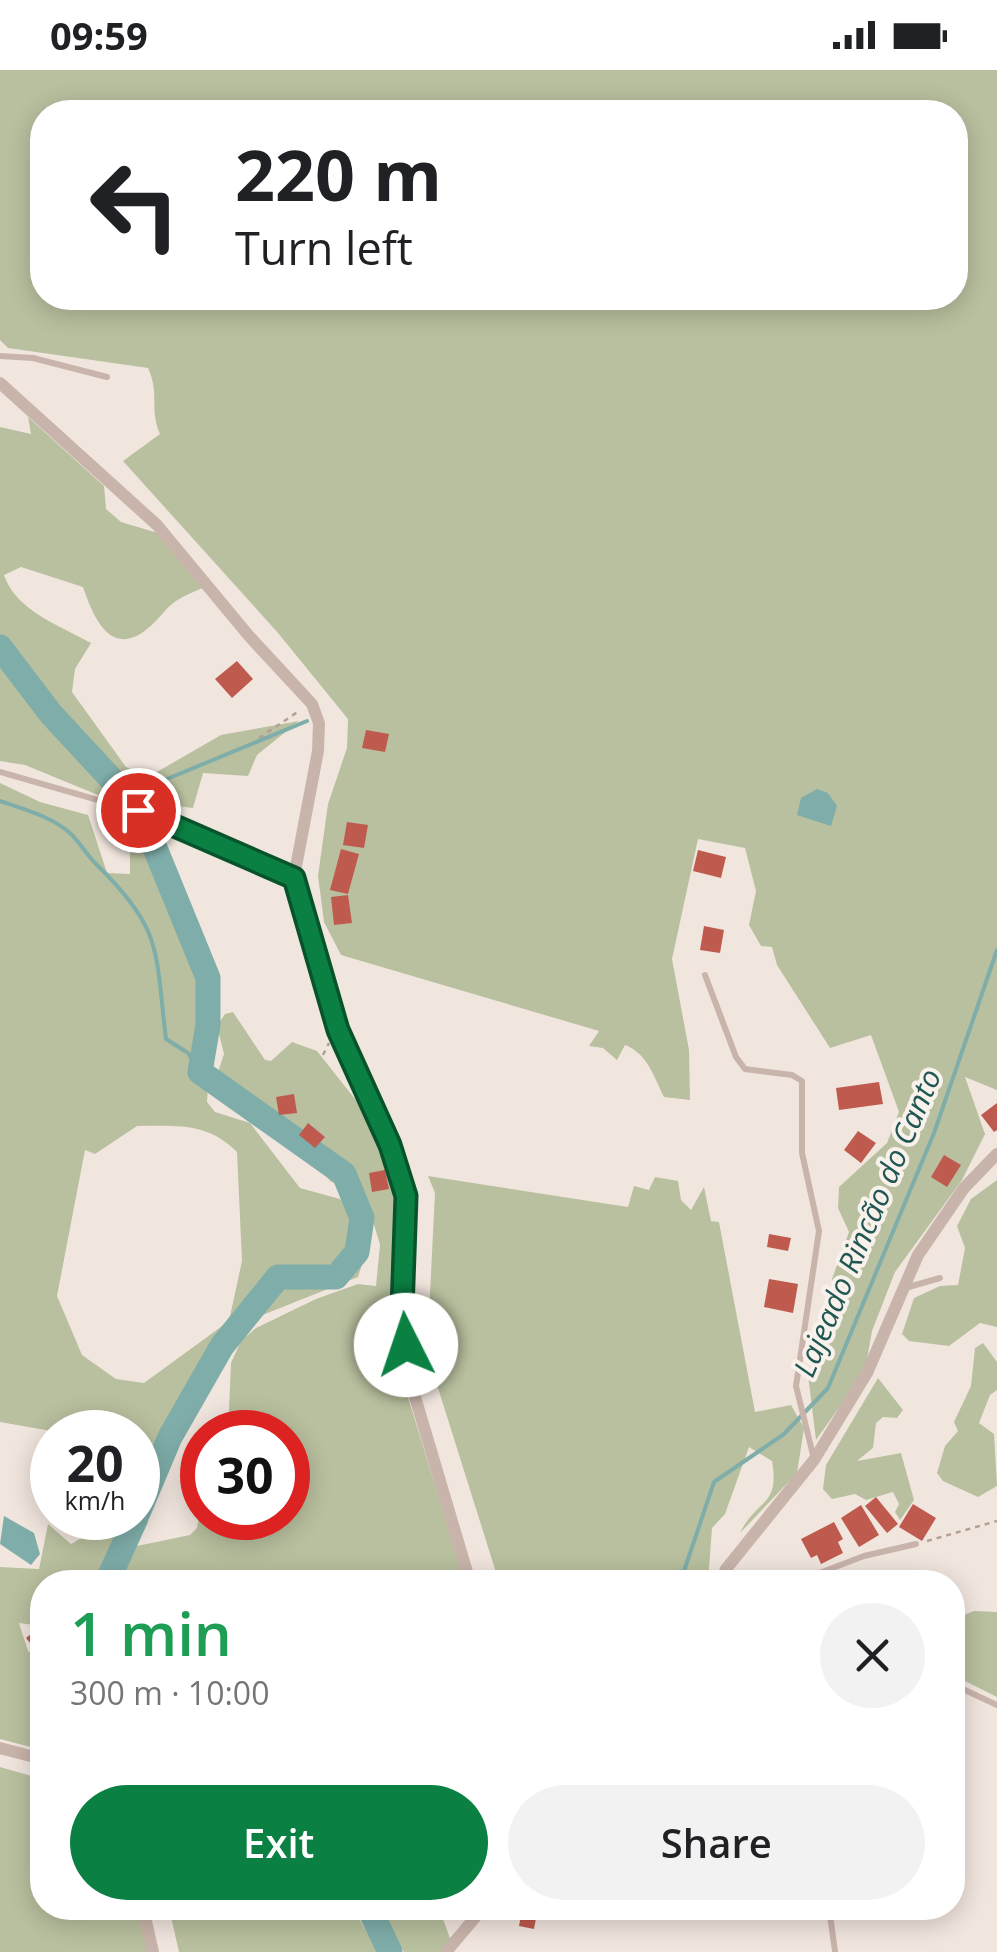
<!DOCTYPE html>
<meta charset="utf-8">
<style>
body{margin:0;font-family:"Open Sans",sans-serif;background:#f2f2f2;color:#202124;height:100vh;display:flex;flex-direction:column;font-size:38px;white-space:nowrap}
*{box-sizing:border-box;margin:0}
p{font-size:32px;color:#757577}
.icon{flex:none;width:55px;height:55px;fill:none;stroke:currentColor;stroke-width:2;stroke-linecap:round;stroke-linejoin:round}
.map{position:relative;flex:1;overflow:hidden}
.details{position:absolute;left:30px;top:1500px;width:935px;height:350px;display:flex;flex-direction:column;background:#fff;border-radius:40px;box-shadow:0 5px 25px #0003}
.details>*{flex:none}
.top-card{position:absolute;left:30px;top:30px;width:938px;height:210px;border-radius:40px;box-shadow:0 5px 25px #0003;background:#fff;color:#202124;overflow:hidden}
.speed{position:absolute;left:30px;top:1340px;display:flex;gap:20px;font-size:50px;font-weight:700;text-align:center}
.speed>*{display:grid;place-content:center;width:130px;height:130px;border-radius:50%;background:#fff;box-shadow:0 5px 25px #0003;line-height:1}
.speed small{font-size:25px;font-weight:400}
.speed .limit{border:15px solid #d22;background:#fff;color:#111}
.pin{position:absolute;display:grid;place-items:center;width:85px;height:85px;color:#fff;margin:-42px;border:5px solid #fff;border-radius:50%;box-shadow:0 2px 10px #0007}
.me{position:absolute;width:110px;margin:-55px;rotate:356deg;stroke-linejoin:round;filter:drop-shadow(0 0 8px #0008)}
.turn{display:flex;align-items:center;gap:35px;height:210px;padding:0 40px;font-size:45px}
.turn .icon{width:130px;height:130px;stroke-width:2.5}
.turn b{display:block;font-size:70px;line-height:85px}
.round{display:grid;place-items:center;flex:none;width:105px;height:105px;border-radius:52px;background:#f2f2f2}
.headline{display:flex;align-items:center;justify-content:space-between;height:170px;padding:0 40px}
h1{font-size:60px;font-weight:600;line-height:75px;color:#1e9e55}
.button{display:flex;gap:20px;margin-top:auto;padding:20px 40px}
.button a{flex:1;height:115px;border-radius:60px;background:#0b8043;color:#fff;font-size:40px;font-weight:600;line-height:115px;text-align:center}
.button a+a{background:#f2f2f2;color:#202124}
.status{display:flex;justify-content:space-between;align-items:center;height:70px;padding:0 50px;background:#fff;direction:ltr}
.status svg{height:28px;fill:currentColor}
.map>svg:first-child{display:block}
</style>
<div class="status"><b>09:59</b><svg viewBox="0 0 49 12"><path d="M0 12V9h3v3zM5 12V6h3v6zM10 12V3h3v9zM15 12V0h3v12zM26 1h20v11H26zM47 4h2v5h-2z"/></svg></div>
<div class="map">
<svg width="997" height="1882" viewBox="0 0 997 1882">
<rect width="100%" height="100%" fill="#f1e6de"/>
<path fill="#b9c09f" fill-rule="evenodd" d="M0,0H997V1020L965,1007L985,1064L962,1110L895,1202L872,1261L865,1301L816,1370L808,1305L839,1228L832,1209L849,1162L838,1138L839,1117L887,1073L899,1042L871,965L830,978L777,895L772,877L761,876L749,855L756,821L745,778L698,769L672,889L689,980L690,1030L664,1027C654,1007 648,984 625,975L617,990L603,978L589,976L599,961L341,885L324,852L318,806L328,734L347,678L348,649L278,563L123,391L160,364C149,339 160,324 148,298L8,278L0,270ZM42,42H955V228H42Z
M28,347L104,416L106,439L121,452L161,464L205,517C196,521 185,525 176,531C165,538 158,551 147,559C110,589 93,546 83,517L21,497L4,505C16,541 59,555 91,573L75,599L72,622L126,697L150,706L221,665L299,651L257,685L248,706L203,703L193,738L98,725L25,695L0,691V357L31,364Z
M0,713L40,732L88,745L107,803L130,804V771L114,755V744L137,749L186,852L213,945L207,1032L215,1042L250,1053L300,1118L340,1129L356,1149L365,1185L358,1207L255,1248L225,1282L208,1320L180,1350L179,1377L136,1452L112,1512H42V1556L19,1553L28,1581L42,1588V1680L0,1669V1497L39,1499L48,1454L71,1474L92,1462L99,1448H138V1391L151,1380L138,1377V1362H57L0,1352ZM137,1056C177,1056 207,1052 237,1082L242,1191L229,1251L144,1313L116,1309L82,1285L57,1226L85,1080L95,1084Z
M233,942L265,990L271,991L292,972L317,981L370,1048L396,1118L401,1146L394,1282L465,1512H121L126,1492L137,1476L190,1465L197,1458L202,1427V1448H288V1362H228L231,1293L241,1271L256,1258L316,1229L358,1214L376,1216L380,1175L373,1151L344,1118L330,1111L315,1090L292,1080L251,1045L218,1029L214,1014L224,984L217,956L225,944Z
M428,1106L628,1137L634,1116L649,1120L655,1107L678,1111L681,1130L691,1140L704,1117L711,1151L719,1152L755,1342L791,1335L804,1358L797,1403L740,1463C757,1428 780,1437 772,1391L749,1377L725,1444L712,1458L708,1512H499L433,1302L429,1244L435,1123Z
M997,1110V1257L980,1253L949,1276L909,1271L902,1264L914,1228L940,1216L958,1215L965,1178L957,1156L971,1129Z
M983,1273L997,1292V1320L990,1325L979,1353L994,1364L997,1416L978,1427L943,1411L937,1403L945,1376L958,1361L954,1352L971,1316L975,1278Z
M878,1308L903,1340L897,1348L883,1347L876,1353L873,1378L857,1391L901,1383L914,1430L900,1450L895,1442L899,1434L893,1422L866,1430L855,1424L832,1429L823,1419L826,1395Z
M974,1541L997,1542V1627L953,1605V1549Z
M0,1697L42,1709V1838H138L148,1882H0Z
M169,1838H353L378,1882H179Z
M375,1838H439L451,1871L441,1882H404Z"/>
<path fill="#7fada9" d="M817,719L828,723L837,736L831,756L797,745L801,728Z
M4,1446L34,1463L40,1484L31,1495L0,1474Z"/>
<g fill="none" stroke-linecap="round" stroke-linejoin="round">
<path stroke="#7fada9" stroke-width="4" d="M126,726L307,651
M0,731C23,739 53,747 71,764C80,773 87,785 96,794C164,860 155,881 166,969L188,983L200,1002
M613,1512L684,1501L714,1412L784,1364L828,1318L934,1063L997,880"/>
<path stroke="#7fada9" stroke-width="25" d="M0,577L51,644L139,739L208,908V955L200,1002L344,1104L362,1148L357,1182L336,1207H278L222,1276L170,1367L138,1443
M107,1512L136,1448
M369,1838L390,1882"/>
</g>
<path fill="#bf5a4e" d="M237,591L253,609L232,628L215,609Z
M366,660L389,664L385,682L362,678Z
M347,752L368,755L364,778L343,775Z
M341,779L359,784L348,824L330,820Z
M698,780L726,787L721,808L693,801Z
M348,825L352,853L334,855L331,827Z
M704,856L724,860L720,883L700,880Z
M879,1012L883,1034L839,1040L836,1018Z
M294,1024L297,1043L279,1045L276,1027Z
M997,1033V1060L994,1062L981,1045Z
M308,1053L325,1067L315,1078L299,1065Z
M858,1061L876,1073L861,1093L844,1080Z
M944,1085L961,1095L947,1117L931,1107Z
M385,1100L389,1119L372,1122L369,1103Z
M769,1164L791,1168L788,1181L767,1177Z
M769,1209L798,1214L793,1243L764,1237Z
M876,1427L898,1454L887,1463L865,1436Z
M913,1434L936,1448L922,1471L899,1457Z
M861,1435L879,1465L859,1477L841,1448Z
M834,1452L843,1469L838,1472L843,1483L821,1494L817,1485L811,1488L801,1469Z
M38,1558L42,1563V1587L26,1568Z
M522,1840L537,1843L534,1859L519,1856Z"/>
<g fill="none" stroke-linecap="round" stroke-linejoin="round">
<path stroke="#b59e95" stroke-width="2.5" stroke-dasharray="5 5" stroke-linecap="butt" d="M259,668L299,641
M323,985L329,973
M927,1471L997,1451"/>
<path stroke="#c9b4ab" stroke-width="6" d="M0,286L33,288L107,307
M0,702L171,751L294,807
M705,905L736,987L745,999L792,1005L802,1011V1083L819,1161L796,1316L814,1389
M905,1218L940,1208
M815,1504L822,1512
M796,1512L864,1486L916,1474
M952,1614L997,1635
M829,1838L835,1881"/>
<path stroke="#c9b4ab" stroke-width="12" d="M0,313L157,455L249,566L312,634L319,653L318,681L294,807L338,960L390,1075L406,1126L402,1240L410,1310L470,1512
M721,1512L726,1499L814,1390L867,1303L918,1185L964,1118L997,1084
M0,1678L42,1689
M143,1838L153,1882
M446,1882L483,1838"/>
</g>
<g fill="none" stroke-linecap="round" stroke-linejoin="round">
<g stroke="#07532c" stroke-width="25">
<path id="route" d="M138,740L294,808L338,960L390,1075L406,1126L402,1240L406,1275"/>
</g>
<use href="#route" stroke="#0b8043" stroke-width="18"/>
</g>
<g text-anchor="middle" stroke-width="8" stroke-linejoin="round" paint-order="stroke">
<g font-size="30" font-style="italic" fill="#215753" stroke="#f9f1eb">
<text transform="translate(868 1153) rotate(-67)" y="10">Lajeado Rincão do Canto</text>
</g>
</g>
</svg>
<div class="speed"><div>20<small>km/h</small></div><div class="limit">30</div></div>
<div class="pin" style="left:138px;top:740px;background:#d93025"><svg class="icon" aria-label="arrive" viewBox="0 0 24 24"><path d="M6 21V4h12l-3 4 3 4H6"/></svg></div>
<svg class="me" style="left:406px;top:1275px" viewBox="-20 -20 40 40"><circle r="19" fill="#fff"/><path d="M0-13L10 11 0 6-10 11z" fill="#0b8043"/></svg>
<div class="top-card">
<div class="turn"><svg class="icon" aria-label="left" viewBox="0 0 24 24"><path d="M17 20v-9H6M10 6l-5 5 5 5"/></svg><div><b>220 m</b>Turn left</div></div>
</div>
<section class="details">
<div class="headline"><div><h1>1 min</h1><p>300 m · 10:00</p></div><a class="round"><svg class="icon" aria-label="close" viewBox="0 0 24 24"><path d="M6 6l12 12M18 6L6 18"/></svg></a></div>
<div class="button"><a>Exit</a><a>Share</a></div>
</section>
</div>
